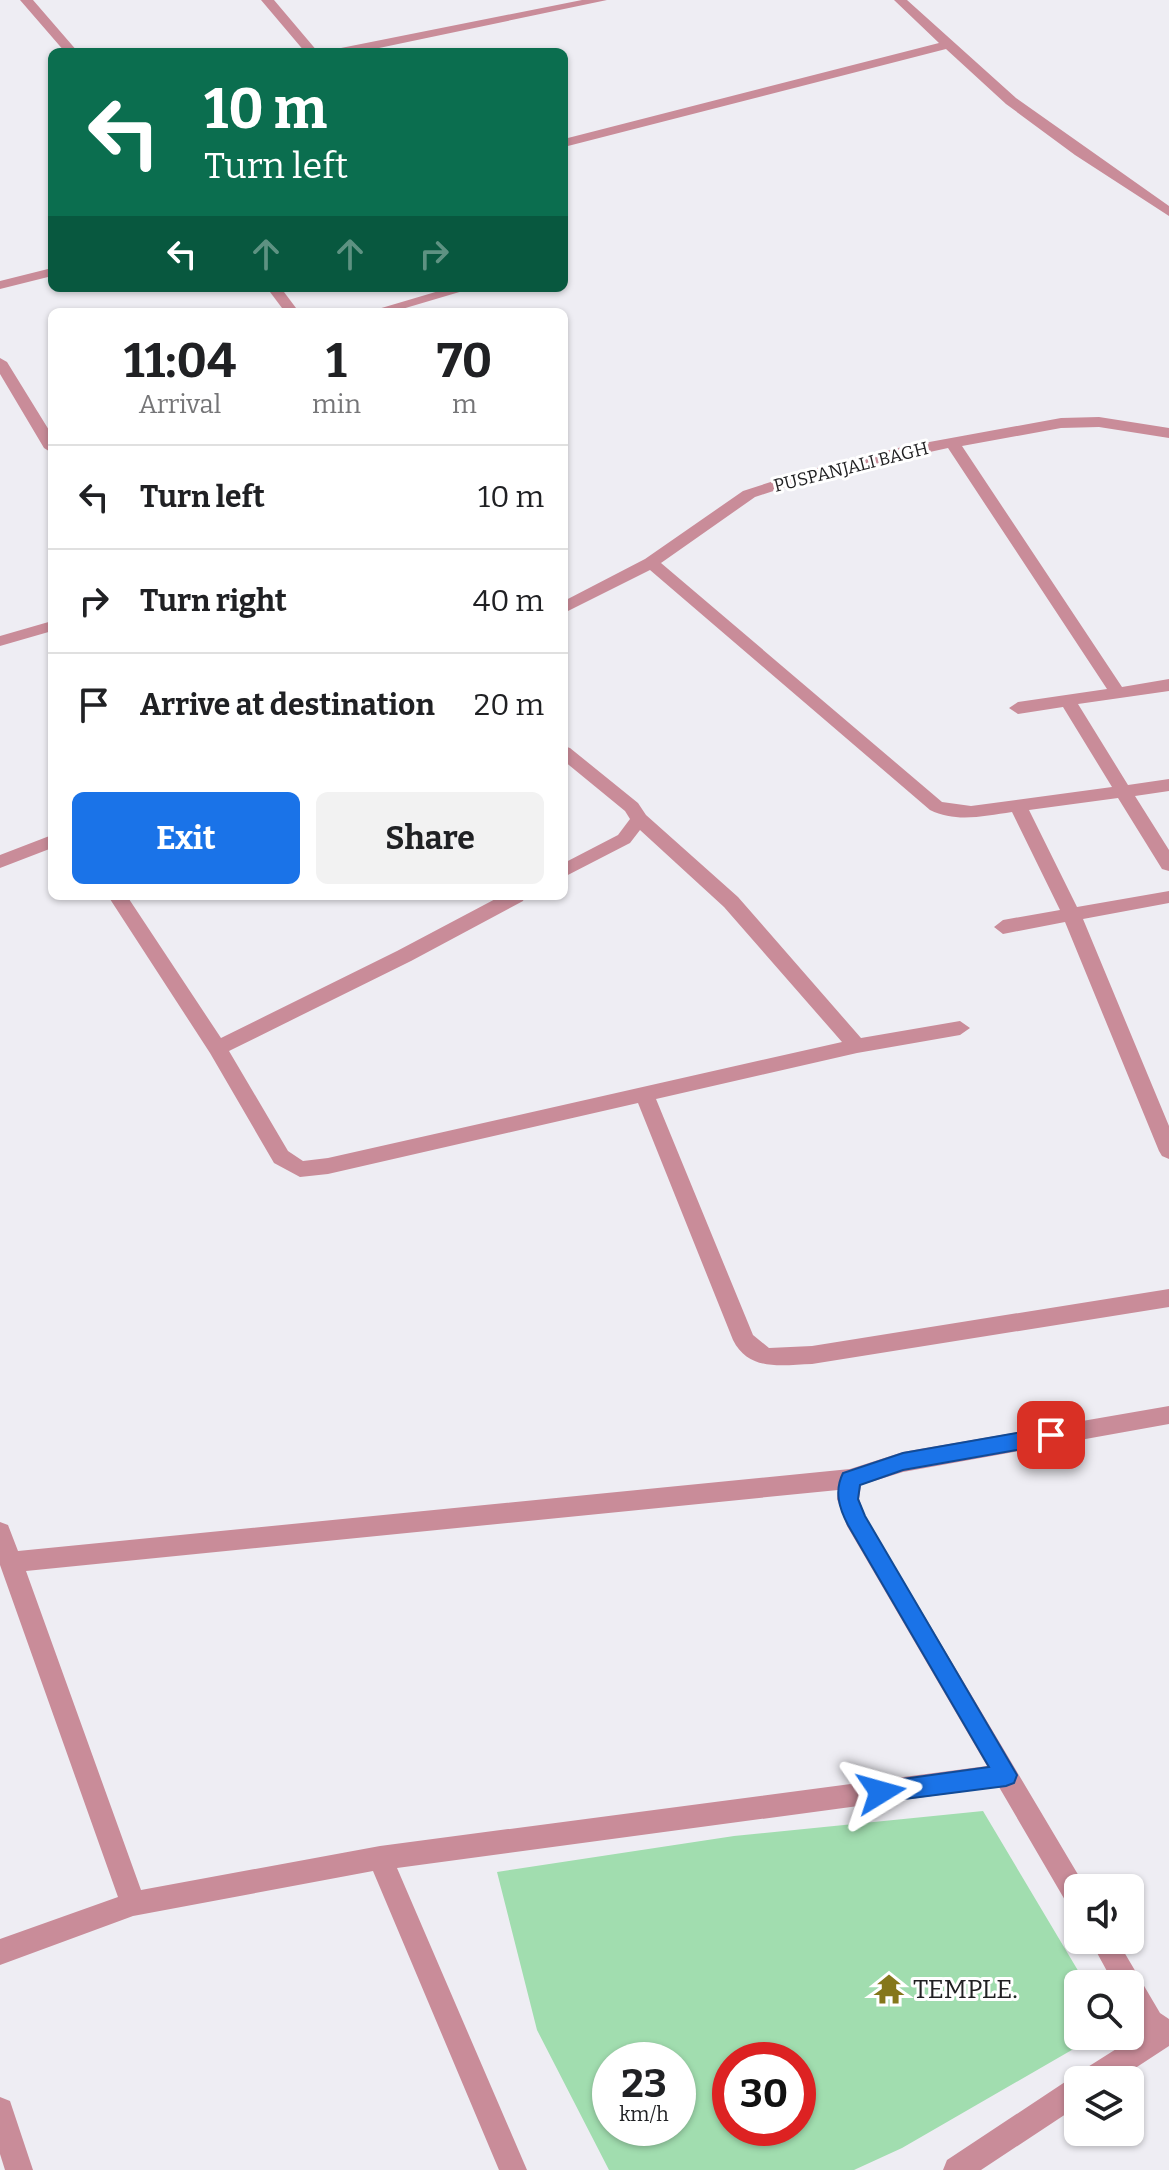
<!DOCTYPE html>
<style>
body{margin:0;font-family:Bitter,serif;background:#f2f2f2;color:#202124;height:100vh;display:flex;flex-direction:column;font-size:30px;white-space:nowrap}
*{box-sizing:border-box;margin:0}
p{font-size:26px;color:#757577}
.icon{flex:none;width:44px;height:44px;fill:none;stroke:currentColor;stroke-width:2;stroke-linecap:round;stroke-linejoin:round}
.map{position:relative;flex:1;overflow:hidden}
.details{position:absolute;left:48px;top:308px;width:520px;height:592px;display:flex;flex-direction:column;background:#fff;border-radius:12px;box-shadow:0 2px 6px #0004}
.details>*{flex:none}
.guide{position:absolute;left:48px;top:48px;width:520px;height:244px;border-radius:12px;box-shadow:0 2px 6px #0004;background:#0b6e4f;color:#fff;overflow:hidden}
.tools{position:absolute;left:1064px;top:1874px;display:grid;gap:16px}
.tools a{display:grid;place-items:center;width:80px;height:80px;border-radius:12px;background:#fff;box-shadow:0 2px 6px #0004;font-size:40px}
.speed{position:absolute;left:592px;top:2042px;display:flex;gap:16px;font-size:40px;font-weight:700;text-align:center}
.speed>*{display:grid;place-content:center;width:104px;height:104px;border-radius:50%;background:#fff;box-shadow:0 2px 6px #0004;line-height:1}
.speed small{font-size:20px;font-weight:400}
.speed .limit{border:12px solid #d22;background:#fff;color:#111}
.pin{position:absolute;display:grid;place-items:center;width:68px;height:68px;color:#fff;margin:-34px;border-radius:16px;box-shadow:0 4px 12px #0006}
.me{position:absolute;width:88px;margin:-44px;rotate:82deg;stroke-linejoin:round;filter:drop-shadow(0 0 6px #0008)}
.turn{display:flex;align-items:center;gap:28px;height:168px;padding:0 24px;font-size:36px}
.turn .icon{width:104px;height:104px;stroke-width:2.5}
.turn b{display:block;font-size:56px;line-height:68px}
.lanes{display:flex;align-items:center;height:76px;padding:0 24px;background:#0003;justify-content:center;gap:40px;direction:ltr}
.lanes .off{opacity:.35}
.eta{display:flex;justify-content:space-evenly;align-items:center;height:136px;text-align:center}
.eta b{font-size:48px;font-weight:700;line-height:56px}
.action{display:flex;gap:16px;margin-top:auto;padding:16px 24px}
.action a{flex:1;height:92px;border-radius:12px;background:#1a73e8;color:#fff;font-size:32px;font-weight:700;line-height:92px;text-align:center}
.action a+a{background:#f2f2f2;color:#202124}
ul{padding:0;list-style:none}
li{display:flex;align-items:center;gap:24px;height:104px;padding:0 24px;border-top:2px solid #e0e0e0}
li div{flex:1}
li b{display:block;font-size:30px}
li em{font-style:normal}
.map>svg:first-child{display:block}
</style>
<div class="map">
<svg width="1169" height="2170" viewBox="0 0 1169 2170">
<rect width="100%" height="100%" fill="#eeedf3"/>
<path fill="#a1ddaf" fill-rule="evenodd" d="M983,1811L1086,1984H1078V2036H1096L902,2148L854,2170H609L537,2030L497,1872L734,1836ZM610,2060H678V2128H610ZM730,2060H798V2128H730Z"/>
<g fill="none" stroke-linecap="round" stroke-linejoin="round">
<path fill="#c98c99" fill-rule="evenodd" d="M20,0H33L78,52H65Z
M261,0H274L318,52H305Z
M582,0H607L360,52H335L341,48Z
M894,0H907L1016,98L1169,206V216L1075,155L1006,104L946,49L564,147V139L939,43Z
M52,268V276L0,289V281Z
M267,288H281L299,312H285Z
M449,288H473L392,312H368Z
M0,358L7,362L52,435V453L44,448L0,374Z
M1099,417L1169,428V438L1099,427L1061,428L962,446L1122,687L1169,679V691L1078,704L1128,785L1169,779V791L1135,796L1169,850V871L1162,869L1118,798L1029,810L1077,907L1169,891V903L1083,919L1169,1126V1159L1162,1156L1159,1151L1065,922L1003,934L994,927L1003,920L1060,910L1012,812C984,816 956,823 930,810L650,570L564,613V601L645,559L743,491L805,471L902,447L1061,418ZM948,448L1107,689L1018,702L1009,708L1018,714L1063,707L1112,787L971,806L942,802L661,563L755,497L816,477Z
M52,621V631L0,646V636Z
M564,746L570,748L638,803L646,815L738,897L861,1038L960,1021L970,1028L960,1035L857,1053L656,1099L753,1335L769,1348L812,1346L1169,1289V1307L812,1364C782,1365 749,1372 733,1340L638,1103L328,1174L300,1177L274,1163L210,1053L108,896H127L221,1038L397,951L501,896H525L523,901L411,961L229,1051L288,1151L303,1161L328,1158L842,1042L724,907L640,830L630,843L564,877V863L618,835L630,819L625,811L564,761Z
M52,835V848L0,868V855Z
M1169,1406V1424L903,1472L861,1485L859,1499L865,1516L1086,1888H1078V1910L1069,1907L999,1787L397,1868L527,2170H499L373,1871L133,1916L0,1965V1939L118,1897L0,1565V1522L8,1525L18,1551L850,1469L903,1452ZM838,1490L837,1499L847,1526L987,1766L380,1846L141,1890L26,1571Z
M1090,1940H1117L1160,2013L1169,2019V2046L1117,2080H1078V2106L981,2170H943L947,2160L1068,2080L1081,2078L1083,2070L1143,2032L1130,2011V1984H1114Z
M0,2097L10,2101L33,2170H5L0,2154Z"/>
</g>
<path fill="#1a73e8" stroke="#114b97" stroke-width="2" d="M1051,1427L1058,1429L1061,1435L1058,1441L1051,1444L903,1470L860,1485L858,1499L865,1516L1017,1775L1014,1783L1006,1786L881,1802L873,1799L869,1792L873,1785L881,1782L989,1767L848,1525C839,1508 834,1491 843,1473L903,1453Z"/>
<defs>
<g id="temple-bare" transform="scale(2.4)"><path d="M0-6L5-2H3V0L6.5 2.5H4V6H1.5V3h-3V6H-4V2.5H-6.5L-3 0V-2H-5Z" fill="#85771b" stroke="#fff" stroke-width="2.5" paint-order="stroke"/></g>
</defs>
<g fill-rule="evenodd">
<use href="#temple-bare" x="889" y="1989"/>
</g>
<g text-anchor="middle" stroke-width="6" stroke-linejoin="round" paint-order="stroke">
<g font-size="18" fill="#212123" stroke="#fff">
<text transform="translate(851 467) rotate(-14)" y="6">PUSPANJALI BAGH</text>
</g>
<g font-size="26" fill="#212123" stroke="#fff" text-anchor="start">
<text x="913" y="1998">TEMPLE.</text>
</g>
</g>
</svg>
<div class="tools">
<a><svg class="icon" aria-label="sound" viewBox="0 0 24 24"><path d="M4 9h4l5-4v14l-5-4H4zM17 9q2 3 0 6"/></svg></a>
<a><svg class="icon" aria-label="search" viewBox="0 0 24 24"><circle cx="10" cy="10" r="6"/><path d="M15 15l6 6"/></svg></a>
<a><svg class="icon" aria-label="layers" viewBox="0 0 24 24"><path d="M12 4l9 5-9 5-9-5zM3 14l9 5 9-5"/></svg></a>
</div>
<div class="speed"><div>23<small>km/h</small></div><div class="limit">30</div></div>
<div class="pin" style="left:1051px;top:1435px;background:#d93025"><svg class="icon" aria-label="arrive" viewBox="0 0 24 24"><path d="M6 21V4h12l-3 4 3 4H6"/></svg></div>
<svg class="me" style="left:881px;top:1792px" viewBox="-20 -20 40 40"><path d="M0-17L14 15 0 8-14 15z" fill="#1a73e8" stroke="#fff" stroke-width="4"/></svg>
<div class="guide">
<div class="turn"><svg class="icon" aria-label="left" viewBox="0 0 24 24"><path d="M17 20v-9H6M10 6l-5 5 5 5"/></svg><div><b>10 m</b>Turn left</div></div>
<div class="lanes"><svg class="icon" aria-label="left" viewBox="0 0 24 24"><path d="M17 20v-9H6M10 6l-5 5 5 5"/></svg><svg class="icon off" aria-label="ahead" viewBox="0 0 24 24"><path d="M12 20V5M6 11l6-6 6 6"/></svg><svg class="icon off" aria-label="ahead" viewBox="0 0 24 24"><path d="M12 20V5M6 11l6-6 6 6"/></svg><svg class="icon off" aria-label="right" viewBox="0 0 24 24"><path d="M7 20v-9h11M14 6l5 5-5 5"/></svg></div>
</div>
<section class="details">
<div class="eta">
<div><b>11:04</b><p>Arrival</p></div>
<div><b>1</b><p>min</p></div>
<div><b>70</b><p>m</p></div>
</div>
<ul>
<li><svg class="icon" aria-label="left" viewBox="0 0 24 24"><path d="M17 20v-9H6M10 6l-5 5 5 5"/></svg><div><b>Turn left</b></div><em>10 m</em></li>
<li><svg class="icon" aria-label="right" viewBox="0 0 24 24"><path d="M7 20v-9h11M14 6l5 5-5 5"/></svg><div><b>Turn right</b></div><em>40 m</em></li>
<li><svg class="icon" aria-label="arrive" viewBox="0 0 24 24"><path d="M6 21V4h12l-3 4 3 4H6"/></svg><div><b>Arrive at destination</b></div><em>20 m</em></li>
</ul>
<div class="action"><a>Exit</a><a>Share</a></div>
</section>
</div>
